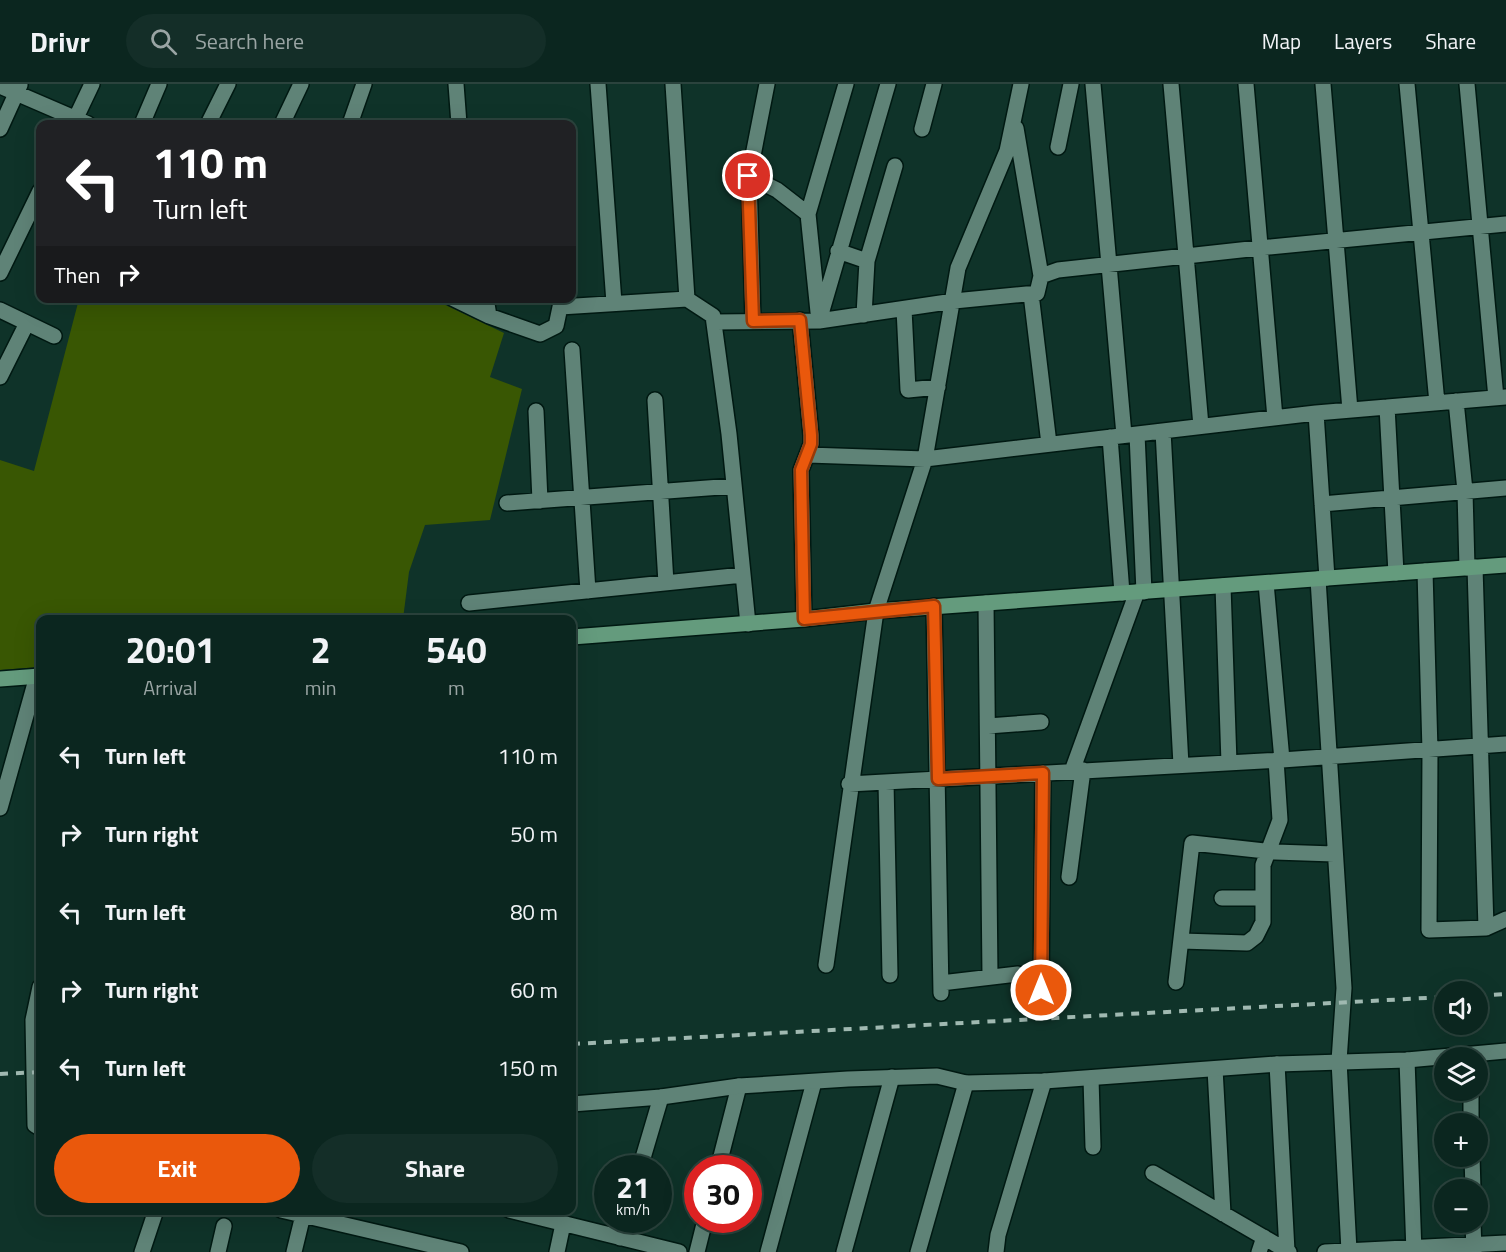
<!DOCTYPE html>
<meta charset="utf-8">
<style>
body{margin:0;font-family:"Titillium Web",sans-serif;background:#142e28;color:#f1f3f6;height:100vh;display:flex;flex-direction:column;font-size:22px;white-space:nowrap}
*{box-sizing:border-box;margin:0}
p{font-size:20px;color:#9aa5a4}
.icon{flex:none;width:33px;height:33px;fill:none;stroke:currentColor;stroke-width:2;stroke-linecap:round;stroke-linejoin:round}
.map{position:relative;flex:1;overflow:hidden}
.details{position:absolute;left:36px;top:531px;width:540px;height:600px;display:flex;flex-direction:column;background:#0b261f;border-radius:12px;box-shadow:0 6px 24px #0002,0 0 0 2px #2b433d}
.details>*{flex:none}
.guide{position:absolute;left:36px;top:36px;width:540px;height:183px;border-radius:12px;box-shadow:0 6px 24px #0002,0 0 0 2px #2b433d;background:#202124;color:#fff;overflow:hidden}
.tools{position:absolute;left:1434px;top:897px;display:grid;gap:12px}
.tools a{display:grid;place-items:center;width:54px;height:54px;border-radius:50%;background:#0b261f;box-shadow:0 6px 24px #0002,0 0 0 2px #2b433d;font-size:30px}
.speed{position:absolute;left:594px;top:1071px;display:flex;gap:12px;font-size:30px;font-weight:700;text-align:center}
.speed>*{display:grid;place-content:center;width:78px;height:78px;border-radius:50%;background:#0b261f;box-shadow:0 6px 24px #0002,0 0 0 2px #2b433d;line-height:1}
.speed small{font-size:15px;font-weight:400}
.speed .limit{border:9px solid #d22;background:#fff;color:#111}
.pin{position:absolute;display:grid;place-items:center;width:51px;height:51px;color:#fff;margin:-26px;border:3px solid #fff;border-radius:50%;box-shadow:0 2px 6px #0007}
.me{position:absolute;width:66px;margin:-33px;rotate:0deg;stroke-linejoin:round;filter:drop-shadow(0 0 4px #0008)}
.turn{display:flex;align-items:center;gap:21px;height:126px;padding:0 18px;font-size:27px}
.turn .icon{width:78px;height:78px;stroke-width:2.5}
.turn b{display:block;font-size:42px;line-height:51px}
.then{display:flex;align-items:center;height:57px;padding:0 18px;background:#0003;gap:12px;font-size:22px}
.eta{display:flex;justify-content:space-evenly;align-items:center;height:102px;text-align:center}
.eta b{font-size:36px;font-weight:700;line-height:42px}
.button{display:flex;gap:12px;margin-top:auto;padding:12px 18px}
.button a{flex:1;height:69px;border-radius:36px;background:#ea580c;color:#fff;font-size:24px;font-weight:700;line-height:69px;text-align:center}
.button a+a{background:#142e28;color:#f1f3f6}
ul{padding:0;list-style:none}
li{display:flex;align-items:center;gap:18px;height:78px;padding:0 18px}
li div{flex:1}
li b{display:block;font-size:22px}
li em{font-style:normal}
header{display:flex;align-items:center;gap:36px;box-sizing:border-box;height:84px;padding:0 30px;background:#0b261f;border-bottom:2px solid #2b433d}
header strong{font-size:28px}
nav{display:flex;gap:33px;margin-inline-start:auto;font-size:21px}
.search{width:420px;height:54px;background:#142e28;display:flex;align-items:center;gap:15px;box-sizing:border-box;padding:0 21px;border-radius:33px;color:#9aa5a4;font-size:22px}
.map>svg:first-child{display:block}
</style>
<header>
<strong>Drivr</strong>
<div class="search"><svg class="icon" aria-label="search" viewBox="0 0 24 24"><circle cx="10" cy="10" r="6"/><path d="M15 15l6 6"/></svg>Search here</div>
<nav><a>Map</a><a>Layers</a><a>Share</a></nav>
</header>
<div class="map">
<svg width="1506" height="1168" viewBox="0 0 1506 1168">
<rect width="100%" height="100%" fill="#0f3329"/>
<path fill="#395703" d="M79,215H433L504,249L490,293L522,305L490,436L425,441L409,488L403,535L40,536V583L0,586V376L34,387Z"/>
<g fill="none" stroke-linecap="round" stroke-linejoin="round">
<g stroke="#001912" stroke-width="18">
<path id="minor" d="M456,0L459,40
M598,0L614,219
M673,0L687,215
M1093,0L1124,351
M1171,0L1201,342
M1246,0L1275,334
M1323,0L1350,326
M1407,0L1437,319
M1467,0L1496,314
M0,2L88,40
M73,40L92,0
M142,40L159,0
M208,40L228,0
M282,40L301,0
M350,40L364,0
M1016,44L1041,192
M0,45L20,1
M922,45L934,0
M1058,63L1071,0
M749,92L777,106L808,130
M838,167L867,177
M0,189L40,107
M1031,210L1049,360
M452,214L489,232L540,250L556,242L560,223L687,215L713,232L729,350L748,540
M486,214L489,232
M904,225L908,306L938,303
M0,226L54,252
M818,228L808,130L846,0
M864,231L867,177L895,82
M800,236L811,351V360L801,386L804,535
M753,237L749,92L767,0
M819,237L888,0
M715,238L819,237L954,217L1037,209L1041,192L1058,186L1259,164L1506,140
M572,266L588,507
M0,293L27,239
M655,316L666,499
M1456,317L1465,407L1467,484
M1387,323L1396,489
M536,327L540,417
M1316,329L1327,494
M1163,347L1181,681
M1137,350L1144,508
M1110,353L1122,509
M808,371L925,375L1316,329L1506,313
M507,419L734,402
M1322,420L1506,404
M1475,483L1486,844
M1425,487L1430,667L1429,846L1486,844L1506,835
M1318,495L1344,904L1339,977L1349,1167
M1266,499L1282,676
M1223,502L1229,679
M469,519L743,491
M986,519L990,891
M934,522L941,909
M988,642L1041,638
M1072,687L1137,508
M886,698L890,891
M849,700L1282,676L1506,660
M0,724L37,592
M1069,793L1083,686
M1222,814H1263
M1181,857L1247,859L1256,852L1263,838V781L1280,736L1276,676
M826,881L876,527L925,375L958,184L1007,67L1021,0
M1176,898L1192,759L1275,768L1334,770
M941,899L1018,890
M1041,906L1043,689
M1407,976L1414,1168
M1277,980L1287,1167
M1215,985L1223,1130
M1091,994L1093,1063
M1471,1006V1040
M1472,1072L1473,1106
M640,1084L661,1013
M718,1084L739,1002
M1153,1089L1289,1168
M281,1126L461,1168
M509,1126L679,1168
M1473,1138L1474,1168
M620,1154L626,1136
M218,1168L224,1142
M294,1168L303,1131
M557,1168L563,1140
M697,1168L705,1136
M768,1168L814,998
M844,1168L892,993
M918,1168L966,999
M996,1168L998,1151L1044,997
M1259,1168L1264,1153
M1325,1168L1506,1159"/>
</g>
<g stroke="#001912" stroke-width="18">
<path id="tertiary" d="M40,903L33,936L35,1041L40,1044
M572,1020L661,1013L739,1002L848,995L937,992L966,999L1044,997L1277,980L1407,976L1506,967
M142,1168L156,1126"/>
</g>
<g stroke="#001912" stroke-width="18">
<path id="secondary" d="M572,553L804,535L876,527L1506,481
M0,595L40,592"/>
</g>
<use href="#minor" stroke="#5f8377" stroke-width="15"/>
<use href="#tertiary" stroke="#5f8377" stroke-width="15"/>
<use href="#secondary" stroke="#649b7d" stroke-width="15"/>
<path stroke="#a0b9b1" stroke-width="4" stroke-dasharray="8 8" stroke-linecap="butt" d="M1478,912L1506,910
M572,960L1444,913
M0,990L40,988"/>
</g>
<g fill="none" stroke-linecap="round" stroke-linejoin="round">
<g stroke="#983908" stroke-width="15">
<path id="route" d="M748,92L753,237L800,236L811,351V360L801,386L804,535L934,522L938,695L1043,689L1041,906"/>
</g>
<use href="#route" stroke="#ea580c" stroke-width="10"/>
</g>
</svg>
<div class="tools">
<a><svg class="icon" aria-label="sound" viewBox="0 0 24 24"><path d="M4 9h4l5-4v14l-5-4H4zM17 9q2 3 0 6"/></svg></a>
<a><svg class="icon" aria-label="layers" viewBox="0 0 24 24"><path d="M12 4l9 5-9 5-9-5zM3 14l9 5 9-5"/></svg></a>
<a>+</a>
<a>−</a>
</div>
<div class="speed"><div>21<small>km/h</small></div><div class="limit">30</div></div>
<div class="pin" style="left:748px;top:92px;background:#d93025"><svg class="icon" aria-label="arrive" viewBox="0 0 24 24"><path d="M6 21V4h12l-3 4 3 4H6"/></svg></div>
<svg class="me" style="left:1041px;top:906px" viewBox="-20 -20 40 40"><circle r="17" fill="#ea580c" stroke="#fff" stroke-width="3"/><path d="M0-11L8 9 0 5-8 9z" fill="#fff"/></svg>
<div class="guide">
<div class="turn"><svg class="icon" aria-label="left" viewBox="0 0 24 24"><path d="M17 20v-9H6M10 6l-5 5 5 5"/></svg><div><b>110 m</b>Turn left</div></div>
<div class="then">Then<svg class="icon" aria-label="right" viewBox="0 0 24 24"><path d="M7 20v-9h11M14 6l5 5-5 5"/></svg></div>
</div>
<section class="details">
<div class="eta">
<div><b>20:01</b><p>Arrival</p></div>
<div><b>2</b><p>min</p></div>
<div><b>540</b><p>m</p></div>
</div>
<ul>
<li><svg class="icon" aria-label="left" viewBox="0 0 24 24"><path d="M17 20v-9H6M10 6l-5 5 5 5"/></svg><div><b>Turn left</b></div><em>110 m</em></li>
<li><svg class="icon" aria-label="right" viewBox="0 0 24 24"><path d="M7 20v-9h11M14 6l5 5-5 5"/></svg><div><b>Turn right</b></div><em>50 m</em></li>
<li><svg class="icon" aria-label="left" viewBox="0 0 24 24"><path d="M17 20v-9H6M10 6l-5 5 5 5"/></svg><div><b>Turn left</b></div><em>80 m</em></li>
<li><svg class="icon" aria-label="right" viewBox="0 0 24 24"><path d="M7 20v-9h11M14 6l5 5-5 5"/></svg><div><b>Turn right</b></div><em>60 m</em></li>
<li><svg class="icon" aria-label="left" viewBox="0 0 24 24"><path d="M17 20v-9H6M10 6l-5 5 5 5"/></svg><div><b>Turn left</b></div><em>150 m</em></li>
</ul>
<div class="button"><a>Exit</a><a>Share</a></div>
</section>
</div>
